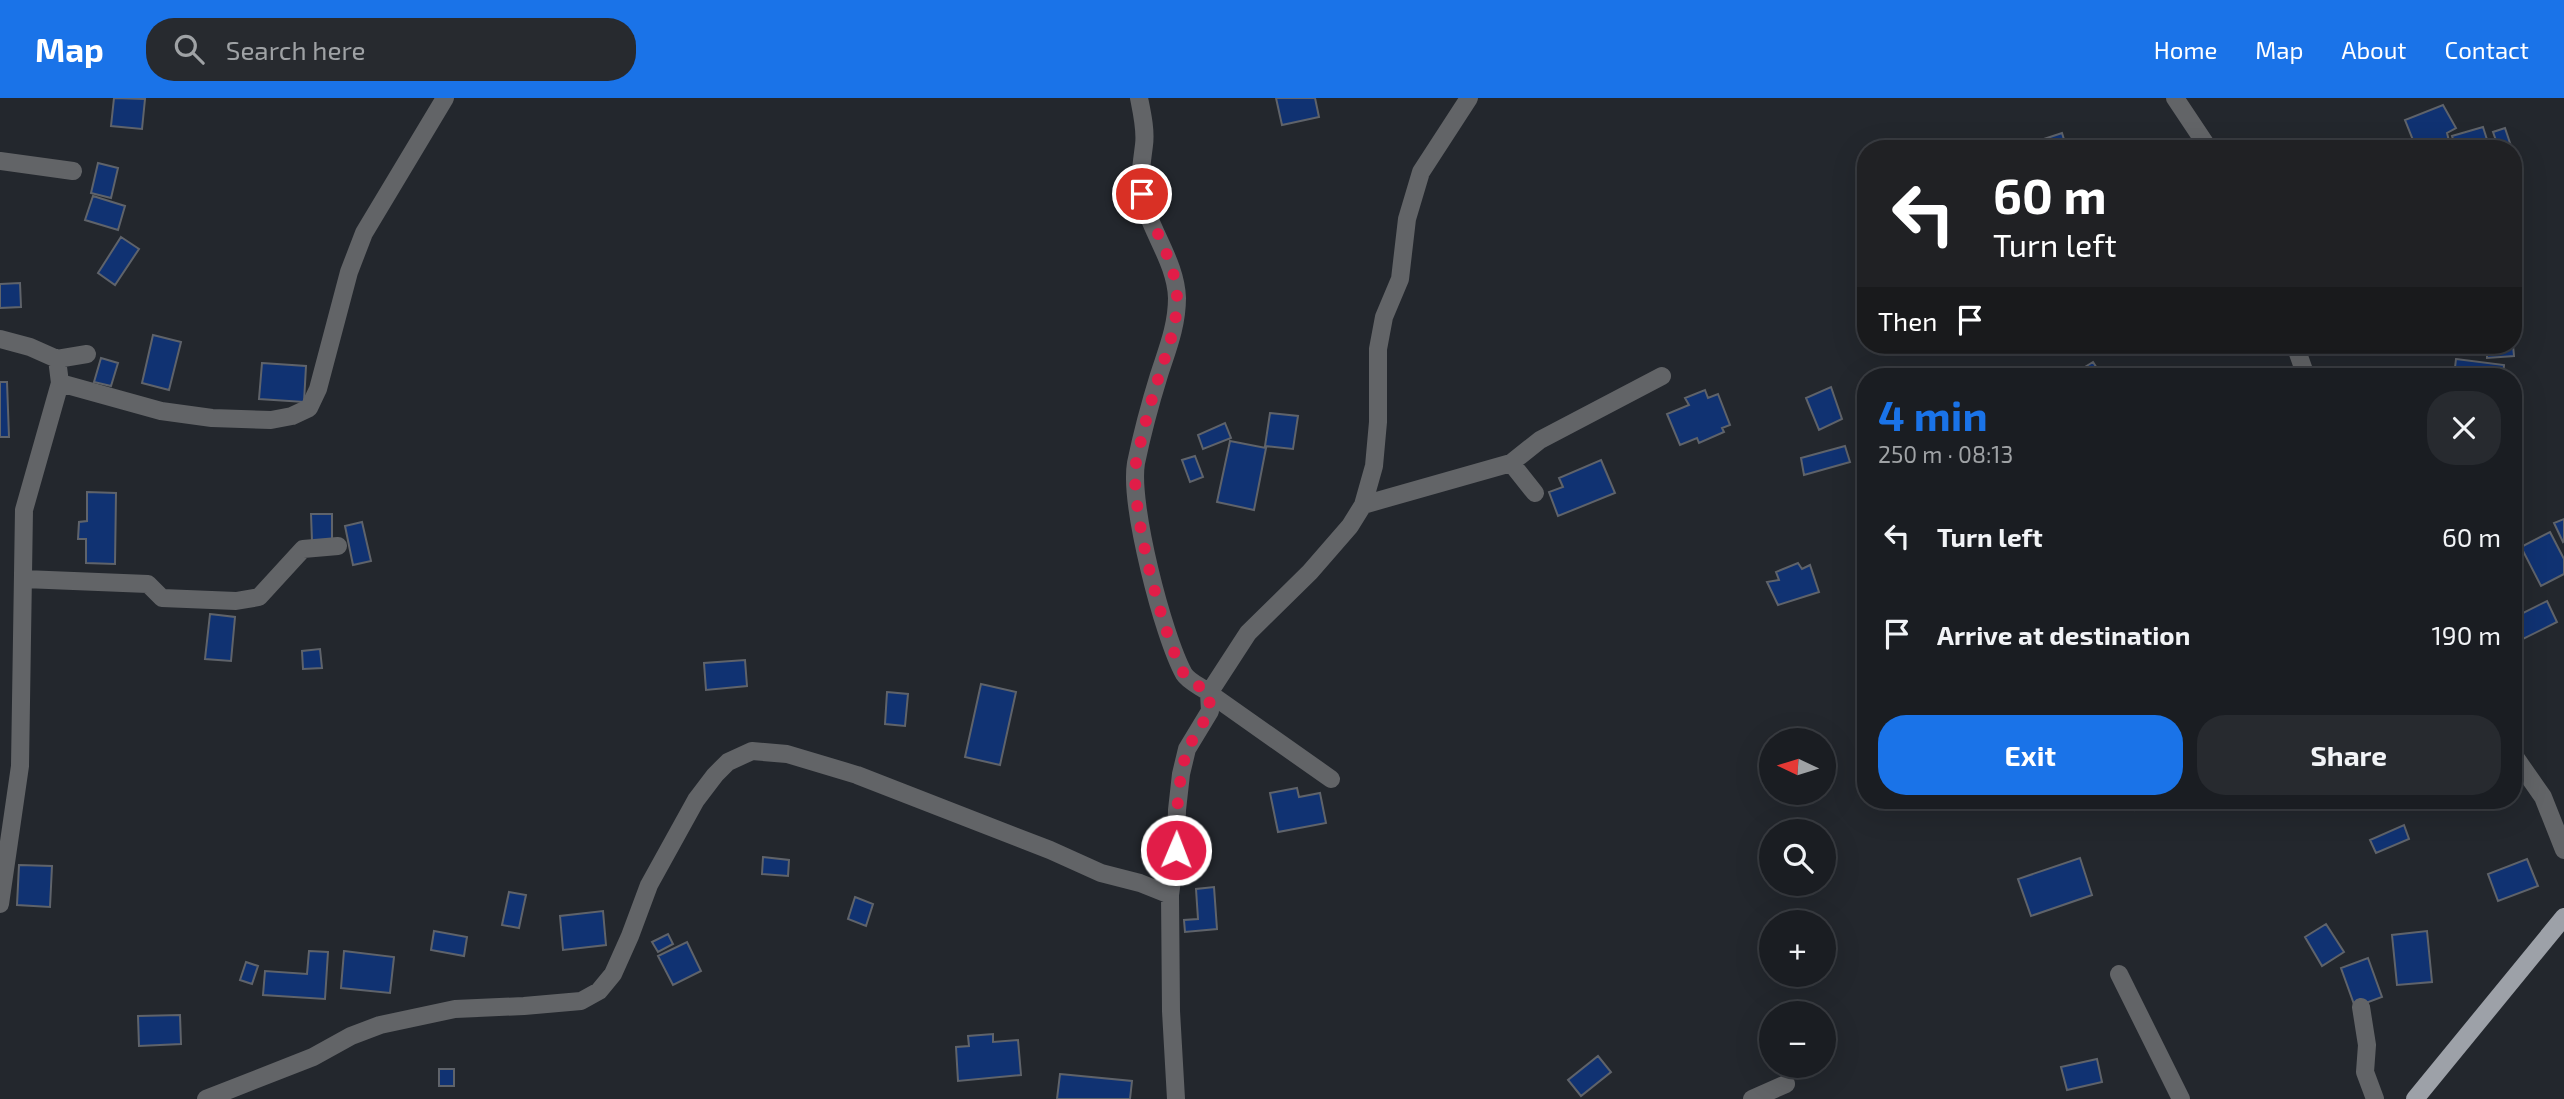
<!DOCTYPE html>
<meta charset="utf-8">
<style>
body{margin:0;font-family:"Exo 2",sans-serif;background:#272a2f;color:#f1f3f6;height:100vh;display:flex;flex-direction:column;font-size:26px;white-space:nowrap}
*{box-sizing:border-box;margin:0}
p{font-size:23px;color:#9fa2a5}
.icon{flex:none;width:38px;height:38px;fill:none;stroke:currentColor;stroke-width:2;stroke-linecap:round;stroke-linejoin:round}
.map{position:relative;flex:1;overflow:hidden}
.panel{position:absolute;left:1857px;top:270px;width:665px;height:441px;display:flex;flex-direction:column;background:#1a1d22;border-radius:28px;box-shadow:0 7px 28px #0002,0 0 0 2px #383b40}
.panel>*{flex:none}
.hud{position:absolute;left:1857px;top:42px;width:665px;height:214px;border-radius:28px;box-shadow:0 7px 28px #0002,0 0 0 2px #383b40;background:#202124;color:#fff;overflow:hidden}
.needle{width:46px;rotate:274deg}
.buttons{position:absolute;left:1759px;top:630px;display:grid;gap:14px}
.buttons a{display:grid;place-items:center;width:77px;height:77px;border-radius:50%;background:#1a1d22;box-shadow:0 7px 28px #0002,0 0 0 2px #383b40;font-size:35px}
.pin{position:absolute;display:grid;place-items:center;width:60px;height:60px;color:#fff;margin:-30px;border:4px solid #fff;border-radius:50%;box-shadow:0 2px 7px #0007}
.me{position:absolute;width:77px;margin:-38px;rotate:1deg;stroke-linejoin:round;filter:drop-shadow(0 0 5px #0008)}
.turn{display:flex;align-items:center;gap:24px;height:147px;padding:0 21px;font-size:32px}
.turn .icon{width:91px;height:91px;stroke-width:2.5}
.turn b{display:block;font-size:49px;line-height:60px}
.then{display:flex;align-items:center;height:66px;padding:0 21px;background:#0003;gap:14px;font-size:26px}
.round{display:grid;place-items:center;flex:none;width:74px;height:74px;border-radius:28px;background:#272a2f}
.summary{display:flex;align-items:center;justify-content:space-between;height:119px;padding:0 21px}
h1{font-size:42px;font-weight:700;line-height:52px;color:#1a73e8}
.button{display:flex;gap:14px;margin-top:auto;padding:14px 21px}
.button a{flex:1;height:80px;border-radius:28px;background:#1a73e8;color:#fff;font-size:28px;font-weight:700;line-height:80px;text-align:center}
.button a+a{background:#272a2f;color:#f1f3f6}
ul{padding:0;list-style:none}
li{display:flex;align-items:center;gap:21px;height:98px;padding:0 21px}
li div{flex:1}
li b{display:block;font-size:26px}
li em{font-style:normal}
header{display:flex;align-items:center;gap:42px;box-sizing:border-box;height:98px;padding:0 35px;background:#1a73e8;color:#fff}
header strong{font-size:33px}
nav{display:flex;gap:38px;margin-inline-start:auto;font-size:24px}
.search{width:490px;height:63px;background:#272a2f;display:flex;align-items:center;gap:18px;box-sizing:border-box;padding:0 24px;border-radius:28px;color:#9fa2a5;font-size:26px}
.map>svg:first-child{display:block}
</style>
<header>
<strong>Map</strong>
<div class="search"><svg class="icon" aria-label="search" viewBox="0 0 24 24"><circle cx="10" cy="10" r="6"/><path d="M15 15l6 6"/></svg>Search here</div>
<nav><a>Home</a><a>Map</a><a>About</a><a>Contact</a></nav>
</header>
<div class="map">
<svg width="2564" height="1001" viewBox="0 0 2564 1001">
<rect width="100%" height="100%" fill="#23272d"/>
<path fill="#103272" stroke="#5f636a" stroke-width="2" d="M114,0L145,1L142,31L111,28Z
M1276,0H1315L1319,19L1282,27Z
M2443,7L2456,30L2447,35L2449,43L2430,51L2426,45L2415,47L2405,22Z
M2483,29L2490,51H2456L2452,38Z
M2505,30L2512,51H2499L2493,34Z
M2062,35L2067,51H2047L2044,41Z
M98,65L118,70L111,100L91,95Z
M93,98L125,108L118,132L85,122Z
M121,139L139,151L115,187L98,175Z
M20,185L21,209L0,210V186Z
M153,237L181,244L169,292L142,285Z
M2487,247H2513L2514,258L2487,260Z
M101,260L118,265L111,288L94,284Z
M2456,261L2504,267L2503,278H2454Z
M2093,264L2102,278H2077L2075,275Z
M262,265L306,268L304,304L259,301Z
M0,284H7L9,339H0Z
M1831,289L1842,321L1819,332L1806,300Z
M1705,292L1708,300L1718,296L1730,327L1722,330L1724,334L1699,345L1697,340L1680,347L1667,316L1689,307L1685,300Z
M1270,315L1298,318L1293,351L1265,348Z
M1225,325L1231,340L1203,351L1198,337Z
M1230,343L1266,350L1254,412L1217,404Z
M1845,348L1850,364L1804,377L1801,360Z
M1195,358L1203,379L1190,384L1182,362Z
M1601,362L1615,395L1558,418L1549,394L1563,389L1559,380Z
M87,394L116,395L115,466L86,465V441H78L79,424L87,423Z
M311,416H332V442L312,443Z
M2564,421V443L2563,444L2554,425Z
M362,424L371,463L353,467L345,428Z
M2550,434L2564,461V476L2541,488L2521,449Z
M1798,465L1802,471L1810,467L1819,494L1778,507L1767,484L1779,482L1776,474Z
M2547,503L2557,524L2523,541L2513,520Z
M210,516L235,519L231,563L205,561Z
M320,551L322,570L303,571L302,553Z
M745,562L747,588L706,592L704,565Z
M981,586L1016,594L1000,667L965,659Z
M887,594L908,596L905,628L885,626Z
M1297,690L1299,699L1320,695L1326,725L1278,734L1270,695Z
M2127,702H2151L2135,712Z
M2404,727L2409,741L2376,755L2370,742Z
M763,759L789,762L788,778L762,776Z
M2080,760L2092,797L2031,818L2018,781Z
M2527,761L2538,788L2498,803L2488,776Z
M19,767L52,768L50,809L17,807Z
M1214,789L1217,831L1185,834L1184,822L1198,821L1196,791Z
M509,794L526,797L519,830L502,827Z
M855,799L873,806L866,828L848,821Z
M603,813L606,847L563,852L560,818Z
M2326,826L2344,854L2322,868L2305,839Z
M434,833L467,839L464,858L431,852Z
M2427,833L2432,884L2397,887L2392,837Z
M668,836L673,846L658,854L652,844Z
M687,844L701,873L673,887L658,858Z
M309,853L328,854L325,901L263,897L265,873L307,876Z
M344,853L394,859L390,895L341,890Z
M2368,860L2382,899L2355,909L2341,870Z
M246,864L258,868L252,886L240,882Z
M180,917L181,946L139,948L138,918Z
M993,936V944L1018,942L1021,977L958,983L956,949L969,948L968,938Z
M1598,958L1611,974L1581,998L1568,982Z
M2097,961L2102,984L2067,992L2061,969Z
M439,971H454V988H439Z
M1060,976L1132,983L1130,1001H1057Z"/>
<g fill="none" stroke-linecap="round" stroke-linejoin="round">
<path stroke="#626467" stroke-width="18" d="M1139,0C1142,15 1146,32 1144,47C1142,64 1139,78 1142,95C1148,131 1176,163 1177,200C1177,228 1167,252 1159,277C1150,306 1142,336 1136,365C1129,406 1163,538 1184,576C1189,584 1202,589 1209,595L1210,613L1187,651L1181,676L1177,712L1176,752L1170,797L1171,913L1176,1001
M2175,0L2209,51
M0,63L73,73
M0,241L30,249L57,261L60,285L161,313L212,320L271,322L292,318L309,310L318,291L349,174L364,135L445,0
M2295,247L2306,278
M57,261L87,256
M1511,365L1535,395
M1363,407L1511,365L1540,342L1662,278
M24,481L148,486L162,500L236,503L259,499L303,451L338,448
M2513,656L2543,699L2564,752
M1331,681L1209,595L1248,535L1310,474L1350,428L1363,407L1374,368L1378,324V251L1384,219L1400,181L1407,121L1421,74L1469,0
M0,806L20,668L24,412L60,285
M2119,876L2181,1001
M2361,909L2367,947L2365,974L2375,1001
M206,1001L313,959L351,938L380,927L455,911L524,908L581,903L599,893L613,876L630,838L649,787L696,702L715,677L728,664L752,653L787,656L857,677L1050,752L1101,775L1140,785L1170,797
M1752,1001L1786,986"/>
<path stroke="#9da1a8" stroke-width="18" d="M2415,1001L2564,819"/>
</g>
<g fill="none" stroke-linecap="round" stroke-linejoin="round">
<path stroke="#e11d48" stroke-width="12" stroke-dasharray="0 21.6" d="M1142,96C1152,130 1177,165 1177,201C1177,229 1167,252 1159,278C1150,306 1142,336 1136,365C1129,407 1163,539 1184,576C1189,584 1202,589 1209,595L1210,613L1187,651L1181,676L1177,712L1176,752"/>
</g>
</svg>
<div class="buttons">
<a><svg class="needle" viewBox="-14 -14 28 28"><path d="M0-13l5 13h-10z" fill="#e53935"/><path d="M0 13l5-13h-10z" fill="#9fa2a5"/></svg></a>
<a><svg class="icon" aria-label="search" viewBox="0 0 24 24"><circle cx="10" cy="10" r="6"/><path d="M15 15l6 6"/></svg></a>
<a>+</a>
<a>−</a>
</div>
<div class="pin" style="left:1142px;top:96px;background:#d93025"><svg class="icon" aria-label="arrive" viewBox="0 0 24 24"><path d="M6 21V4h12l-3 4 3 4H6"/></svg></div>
<svg class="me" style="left:1176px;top:752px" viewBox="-20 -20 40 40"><circle r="17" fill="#e11d48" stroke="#fff" stroke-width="3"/><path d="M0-11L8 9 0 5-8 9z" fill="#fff"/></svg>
<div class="hud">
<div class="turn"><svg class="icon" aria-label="left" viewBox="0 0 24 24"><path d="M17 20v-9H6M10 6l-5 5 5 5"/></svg><div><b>60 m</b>Turn left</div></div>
<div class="then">Then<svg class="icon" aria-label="arrive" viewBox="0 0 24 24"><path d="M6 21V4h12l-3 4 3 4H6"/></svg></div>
</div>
<section class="panel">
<div class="summary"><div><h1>4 min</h1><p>250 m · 08:13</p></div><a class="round"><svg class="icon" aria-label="close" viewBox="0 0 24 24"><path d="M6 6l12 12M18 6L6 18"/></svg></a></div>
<ul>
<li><svg class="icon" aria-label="left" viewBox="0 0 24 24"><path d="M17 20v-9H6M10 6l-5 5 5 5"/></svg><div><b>Turn left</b></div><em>60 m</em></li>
<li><svg class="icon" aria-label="arrive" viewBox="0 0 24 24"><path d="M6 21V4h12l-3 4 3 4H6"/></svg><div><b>Arrive at destination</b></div><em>190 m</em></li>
</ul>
<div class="button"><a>Exit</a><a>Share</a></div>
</section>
</div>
